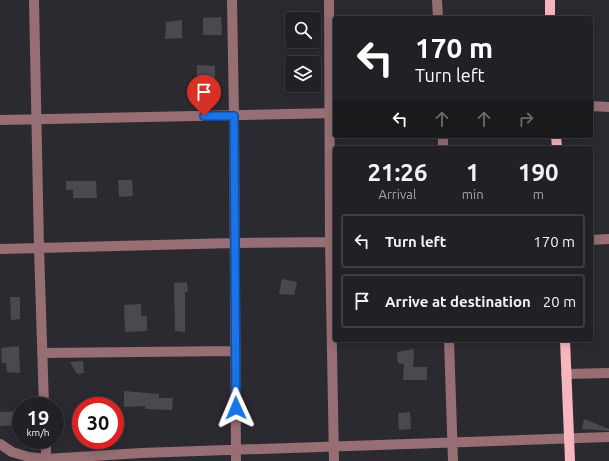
<!DOCTYPE html>
<style>
body{margin:0;font-family:Ubuntu,sans-serif;background:#29282d;color:#f1f3f6;height:100vh;display:flex;flex-direction:column;font-size:15px;white-space:nowrap}
*{box-sizing:border-box;margin:0}
p{font-size:13px;color:#a2a3a7}
.icon{flex:none;width:22px;height:22px;fill:none;stroke:currentColor;stroke-width:2;stroke-linecap:round;stroke-linejoin:round}
.map{position:relative;flex:1;overflow:hidden}
.side{position:absolute;left:333px;top:146px;width:260px;height:196px;display:flex;flex-direction:column;background:#212025;border-radius:4px;box-shadow:0 2px 10px #0003,0 0 0 1px #3e3e42}
.side>*{flex:none}
.banner{position:absolute;left:333px;top:16px;width:260px;height:122px;border-radius:4px;box-shadow:0 2px 10px #0003,0 0 0 1px #3e3e42;background:#202124;color:#fff;overflow:hidden}
.controls{position:absolute;left:285px;top:12px;display:grid;gap:8px}
.controls a{display:grid;place-items:center;width:36px;height:36px;border-radius:4px;background:#212025;box-shadow:0 2px 10px #0003,0 0 0 1px #3e3e42;font-size:20px}
.speed{position:absolute;left:12px;top:397px;display:flex;gap:8px;font-size:20px;font-weight:700;text-align:center}
.speed>*{display:grid;place-content:center;width:52px;height:52px;border-radius:50%;background:#212025;box-shadow:0 2px 10px #0003,0 0 0 1px #3e3e42;line-height:1}
.speed small{font-size:10px;font-weight:400}
.speed .limit{border:6px solid #d22;background:#fff;color:#111}
.pin{position:absolute;display:grid;place-items:center;width:34px;height:34px;color:#fff;margin:-41px -17px;border-radius:50% 50% 50% 0;rotate:-45deg;box-shadow:0 0 4px #0007}
.pin .icon{rotate:45deg}
.me{position:absolute;width:44px;margin:-22px;rotate:359deg;stroke-linejoin:round;filter:drop-shadow(0 0 3px #0008)}
.turn{display:flex;align-items:center;gap:14px;height:84px;padding:0 16px;font-size:18px}
.turn .icon{width:52px;height:52px;stroke-width:2.5}
.turn b{display:block;font-size:28px;line-height:34px}
.lanes{display:flex;align-items:center;height:38px;padding:0 16px;background:#0003;justify-content:center;gap:20px;direction:ltr}
.lanes .off{opacity:.35}
.eta{display:flex;justify-content:space-evenly;align-items:center;height:68px;text-align:center}
.eta b{font-size:24px;font-weight:700;line-height:28px}
ul{padding:0;list-style:none}
li{display:flex;align-items:center;gap:12px;height:54px;margin:0 8px 6px;padding:0 8px;border:2px solid #3e3e42;border-radius:4px}
li div{flex:1}
li b{display:block;font-size:15px}
li em{font-style:normal}
.map>svg:first-child{display:block}
</style>
<div class="map">
<svg width="609" height="461" viewBox="0 0 609 461">
<rect width="100%" height="100%" fill="#2c2a31"/>
<path fill="#4b4950" d="M221,17L222,35H203V18Z
M182,20V38L165,39L166,22Z
M197,65L215,66V81L197,82Z
M118,180H132L133,196L119,197Z
M66,181H96L97,198H73V190H66Z
M282,279L297,282L294,295L279,294Z
M187,282L188,292H185V332L175,331L174,283Z
M10,297H20V319L11,320Z
M141,304V316H147V331L125,332L124,305Z
M19,346L20,373L7,372L6,363H2L1,348Z
M414,349L413,367H427V380H403L404,364L398,363L397,352Z
M83,361L84,373L77,374L70,362Z
M124,391L159,394V398H173L172,410L145,409V406L124,407Z
M21,411L20,425L0,426V412Z
M410,412L411,429L399,430L398,413Z
M584,419L609,429V431L582,429Z"/>
<g fill="none" stroke-linecap="round" stroke-linejoin="round">
<path stroke="#966e73" stroke-width="10" d="M34,0L39,248L44,406
M232,0L234,115L236,461
M329,0L330,242L334,461
M437,0L438,18
M591,106L609,107
M0,120L335,113
M443,136V148
M591,240L609,239
M0,249L234,243L335,242
M449,340L453,461
M42,353L235,351
M566,374L609,373
M46,440V459L48,461
M0,444L12,452L29,457L46,459L141,453L609,437"/>
<path stroke="#f7b6bd" stroke-width="10" d="M550,0V18
M556,136L557,148
M565,340L570,461"/>
</g>
<g fill="none" stroke-linecap="round" stroke-linejoin="round">
<g stroke="#114b97" stroke-width="10">
<path id="route" d="M204,116H234L236,408"/>
</g>
<use href="#route" stroke="#1a73e8" stroke-width="7"/>
</g>
</svg>
<div class="controls">
<a><svg class="icon" aria-label="search" viewBox="0 0 24 24"><circle cx="10" cy="10" r="6"/><path d="M15 15l6 6"/></svg></a>
<a><svg class="icon" aria-label="layers" viewBox="0 0 24 24"><path d="M12 4l9 5-9 5-9-5zM3 14l9 5 9-5"/></svg></a>
</div>
<div class="speed"><div>19<small>km/h</small></div><div class="limit">30</div></div>
<div class="pin" style="left:204px;top:116px;background:#d93025"><svg class="icon" aria-label="arrive" viewBox="0 0 24 24"><path d="M6 21V4h12l-3 4 3 4H6"/></svg></div>
<svg class="me" style="left:236px;top:408px" viewBox="-20 -20 40 40"><path d="M0-17L14 15 0 8-14 15z" fill="#1a73e8" stroke="#fff" stroke-width="4"/></svg>
<div class="banner">
<div class="turn"><svg class="icon" aria-label="left" viewBox="0 0 24 24"><path d="M17 20v-9H6M10 6l-5 5 5 5"/></svg><div><b>170 m</b>Turn left</div></div>
<div class="lanes"><svg class="icon" aria-label="left" viewBox="0 0 24 24"><path d="M17 20v-9H6M10 6l-5 5 5 5"/></svg><svg class="icon off" aria-label="ahead" viewBox="0 0 24 24"><path d="M12 20V5M6 11l6-6 6 6"/></svg><svg class="icon off" aria-label="ahead" viewBox="0 0 24 24"><path d="M12 20V5M6 11l6-6 6 6"/></svg><svg class="icon off" aria-label="right" viewBox="0 0 24 24"><path d="M7 20v-9h11M14 6l5 5-5 5"/></svg></div>
</div>
<section class="side">
<div class="eta">
<div><b>21:26</b><p>Arrival</p></div>
<div><b>1</b><p>min</p></div>
<div><b>190</b><p>m</p></div>
</div>
<ul>
<li><svg class="icon" aria-label="left" viewBox="0 0 24 24"><path d="M17 20v-9H6M10 6l-5 5 5 5"/></svg><div><b>Turn left</b></div><em>170 m</em></li>
<li><svg class="icon" aria-label="arrive" viewBox="0 0 24 24"><path d="M6 21V4h12l-3 4 3 4H6"/></svg><div><b>Arrive at destination</b></div><em>20 m</em></li>
</ul>
</section>
</div>
